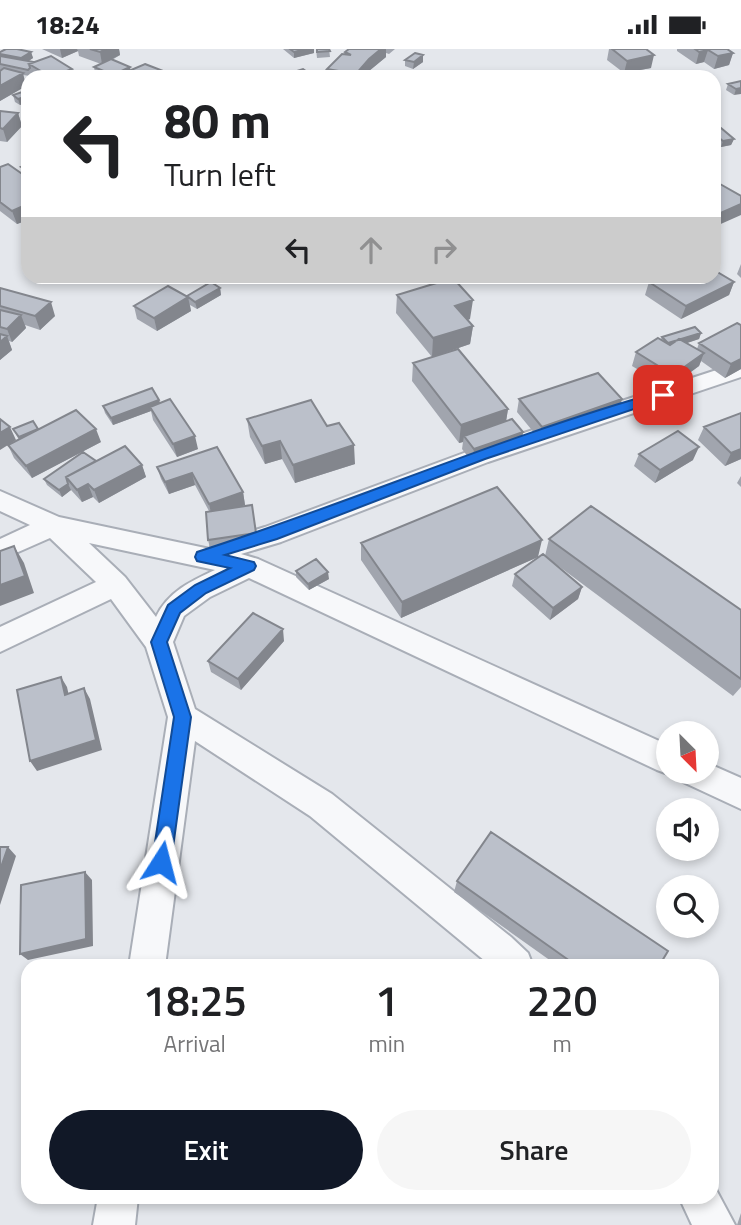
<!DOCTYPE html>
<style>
body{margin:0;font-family:"Titillium Web",sans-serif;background:#f6f6f6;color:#202124;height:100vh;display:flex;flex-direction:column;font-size:26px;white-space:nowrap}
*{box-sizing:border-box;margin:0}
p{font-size:23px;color:#757577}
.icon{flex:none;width:38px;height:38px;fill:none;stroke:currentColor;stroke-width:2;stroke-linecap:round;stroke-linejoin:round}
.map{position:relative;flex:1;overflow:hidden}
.details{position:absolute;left:21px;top:910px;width:698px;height:245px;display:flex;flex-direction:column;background:#fff;border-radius:21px;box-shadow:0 4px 10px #0003}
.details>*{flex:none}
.top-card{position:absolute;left:21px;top:21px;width:700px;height:214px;border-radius:21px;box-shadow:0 4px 10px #0003;background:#fff;color:#202124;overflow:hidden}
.needle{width:46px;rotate:156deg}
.fabs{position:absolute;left:656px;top:672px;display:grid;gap:14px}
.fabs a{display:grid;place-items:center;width:63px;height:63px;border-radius:50%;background:#fff;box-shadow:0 4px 10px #0003;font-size:35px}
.pin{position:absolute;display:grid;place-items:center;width:60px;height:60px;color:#fff;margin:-30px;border-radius:14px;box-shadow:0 4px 10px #0006}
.me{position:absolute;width:77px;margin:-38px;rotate:9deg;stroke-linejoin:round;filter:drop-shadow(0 0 5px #0008)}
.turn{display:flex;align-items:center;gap:24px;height:147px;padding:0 28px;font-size:32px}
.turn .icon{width:91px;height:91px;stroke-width:2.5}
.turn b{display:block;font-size:49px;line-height:60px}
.lanes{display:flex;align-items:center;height:66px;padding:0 28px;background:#0003;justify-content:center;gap:35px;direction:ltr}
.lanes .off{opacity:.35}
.eta{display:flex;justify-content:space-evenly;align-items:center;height:119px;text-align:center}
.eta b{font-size:42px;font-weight:600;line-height:49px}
.button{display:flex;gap:14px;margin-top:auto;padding:14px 28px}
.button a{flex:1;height:80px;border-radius:42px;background:#111827;color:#fff;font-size:28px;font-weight:600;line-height:80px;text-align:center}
.button a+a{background:#f6f6f6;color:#202124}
.status{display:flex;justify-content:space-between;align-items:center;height:49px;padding:0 35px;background:#fff;direction:ltr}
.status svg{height:19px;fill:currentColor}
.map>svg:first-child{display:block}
</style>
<div class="status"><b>18:24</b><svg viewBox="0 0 49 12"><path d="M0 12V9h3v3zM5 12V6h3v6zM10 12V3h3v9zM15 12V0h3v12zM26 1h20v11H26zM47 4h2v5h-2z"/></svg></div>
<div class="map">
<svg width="741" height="1176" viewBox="0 0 741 1176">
<rect width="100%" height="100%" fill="#e4e7ec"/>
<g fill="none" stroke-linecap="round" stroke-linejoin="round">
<g stroke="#a9aeb7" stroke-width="4">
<path id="minor" d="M741,313V328L488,413L281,493L241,505L258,510L668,696V723H674L668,725L657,721L249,529L210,548L184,567L173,593L195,660L332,745L511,888L528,904L533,917H491L310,767L195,692L165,917H129L168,668L146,598L111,550L0,603V578L96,533L50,489L0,511V490L30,476L0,462V442L59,468L210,500L213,494L265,478L472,401ZM89,494L215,521C191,532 168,543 156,568L125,528Z
M707,714L741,729V760L683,733L679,723H707Z
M712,1133L735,1176H692L679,1148H712Z
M98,1148H138L135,1176H93Z"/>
</g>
<use href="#minor" fill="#f7f8fa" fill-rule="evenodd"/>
</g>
<path fill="#a1a5ae" d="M42,0H119L120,6L112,11L130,18L131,25L124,28H104L95,24L94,18L101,15L79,7L78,2L62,9Z
M283,0H314V4L294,9Z
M316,0H329L330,8L317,9Z
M349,0H395L389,5L386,4V8L369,22L364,28H327V20Z
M609,0H646L651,19L624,24L607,11Z
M677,0H727L733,4L729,16L714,20L704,13L696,15L677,2Z
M0,3H31L33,9L28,12L72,20L74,28H34L32,25L30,27L23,26L26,37L0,52Z
M423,6V13L413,20L405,17V11Z
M131,21L171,25V28H133Z
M741,32L734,46L726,41L728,35Z
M25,42L20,56L15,53L13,46Z
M0,62L18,64L22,77L7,93L0,92Z
M714,74L718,77L717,80L734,90L731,96L721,98L714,93Z
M28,115V171L17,175L0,162V118L24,126L21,118Z
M741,215V229L737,225Z
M649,233H734L729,246L681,270L645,246Z
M0,239L55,267L40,281L25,276L26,279L12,293L9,292L12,301L0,311Z
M220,239L221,246L197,260L190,256L191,262L157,282L137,270L134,257L187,247Z
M397,246L470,270L468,271L473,277L470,295L432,308L396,264Z
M701,284L699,290L687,294L697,300L699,294L741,320L725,329L701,312L699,317L669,339L632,317L636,303L661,290L662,288Z
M413,314L508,360L506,372L523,383L521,396L472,413L462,400L463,393L459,394L412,332Z
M519,350H622L618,364L540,391L517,363Z
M159,351L160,354L198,400L177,408L153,371L151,362L113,376L105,364L103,357Z
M741,364V410L725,417L698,391L704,378Z
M247,370L327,377L355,415L295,434L282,410L265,415L250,388Z
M13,380L39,381L101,393L32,429L14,409L8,396L19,391Z
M217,398L243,443L245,456L238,458L252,456L258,497L211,503L208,491L209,462L195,436L169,445L161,430L157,418Z
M639,405L693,411L655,434L634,417Z
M96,412L142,416L146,428L99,454L93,448L82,453L71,441L62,448L47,436L44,430Z
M741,427V438L737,434Z
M549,490L741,561V638L733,647L549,510L582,538L578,550L550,571L512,537L515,525L545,507Z
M361,494L538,508L401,569L361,511Z
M296,522L329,530L309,541L296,528Z
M284,592L241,641L211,623L208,612Z
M457,832L659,917H558L454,843Z
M741,1164V1176H737Z"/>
<path fill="#83868d" d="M60,0H77L78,2L62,9Z
M106,0H119L120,6L102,15L100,3Z
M306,0H314V4L294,9V3Z
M381,0H386V8L369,22L364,28H356V25L369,10Z
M708,1L704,13L696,15L699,3Z
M31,3L33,9L23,16L21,9Z
M733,4L729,16L714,20L718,7Z
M423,6V13L413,20L414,13Z
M654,6L651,19L624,24L627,12Z
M130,18L131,25L124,28H113V26Z
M72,20L74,28H51Z
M23,24L26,37L0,52V37Z
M741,39V45L734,46L736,40Z
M28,47V54L20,56L18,50Z
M18,64L22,77L7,93L3,80Z
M734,90L731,96L721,98L723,92Z
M28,155V171L17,175L12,162Z
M741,155V166L714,178V167Z
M734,233L729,246L681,270L686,257Z
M220,239L221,246L197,260L195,253Z
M188,248L191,262L157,282L154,269Z
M473,251L470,270L453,275L455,257Z
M51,253L55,267L40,281L35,267Z
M21,266L26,279L12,293L7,280Z
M473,277L470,295L432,308L433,289Z
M701,284L699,290L666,301L668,294Z
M7,287L12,301L0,311V293Z
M704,304L699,317L669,339L673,326Z
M741,310V320L725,329L731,315Z
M622,350L618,364L540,391L542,378Z
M159,351L161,358H150L151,362L113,376L111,369Z
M508,360L505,379L464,387L463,393L459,394L461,376Z
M10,378L16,391L0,401V384Z
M96,380L101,393L32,429L26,417Z
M523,383L521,396L472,413L474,400Z
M195,387L198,400L177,408L173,395Z
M280,392L282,410L265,415L262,397Z
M354,396L355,415L295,434L293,416Z
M699,398L693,411L655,434L660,421Z
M741,400V410L725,417L731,404Z
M142,416L146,428L99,454L94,441Z
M192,424L195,436L169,445L165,433Z
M68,435L71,441L62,448L59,441Z
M88,435L93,448L82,453L77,441Z
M243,443L245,456L212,468L209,455Z
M542,491L538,508L401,569L402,553Z
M14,497L24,514L34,544L0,557V536Z
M328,523L329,530L309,541L308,535Z
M582,538L578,550L550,571L553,559Z
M283,580L284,592L241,641L238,630Z
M61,628L67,638L71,656L65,646Z
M84,639L90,650L102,701L37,722L30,712Z
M8,798L16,807L0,856V821Z
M85,823L92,831L93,897L28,911L20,905Z"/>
<path fill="#bbc0ca" stroke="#83868d" stroke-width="2" d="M6,0H17L31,3L21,9L0,5V3Z
M90,0H106L100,3Z
M290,0H306L294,3Z
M317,0H329L330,2L317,3Z
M349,0H381L369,10L356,25L327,20L342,5L351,6L345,3Z
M612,0H646L654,6L627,12Z
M695,0H727L733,4L718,7L708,1L699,3Z
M415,4L423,6L414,13L405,11Z
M0,7L34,13L29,15L30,19L28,21L0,15Z
M51,7L72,20L51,28L29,15Z
M111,10L130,18L113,26L94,18Z
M145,15L171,25L164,28H147L131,21Z
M4,19L23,24L0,37V22Z
M303,20L314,28H283L281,27Z
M741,32V39L736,40L728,35Z
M25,42L28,44V47L18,50L13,46Z
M0,62L18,64L3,80L0,79Z
M721,79L734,90L723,92L714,85V81Z
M8,115L28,129V155L12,162L0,153V118Z
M28,115V122L21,118Z
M720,135L741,147V155L714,167V137Z
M714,221L734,233L686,257L649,233L660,228H714Z
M453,229L473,251L455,257L473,277L433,289L397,246Z
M211,233L220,239L195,253L187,247Z
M168,237L188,248L154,269L134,257Z
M0,239L51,253L35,267L0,257Z
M0,261L21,266L7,280L0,278Z
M737,274L741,276V310L731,315L699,294Z
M695,278L701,284L668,294L662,288Z
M0,285L7,287L0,293Z
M658,289L670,296L679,290L704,304L673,326L636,303Z
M458,300L508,360L461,376L413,314Z
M598,324L622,350L542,378L519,350Z
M152,339L159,351L111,369L103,357Z
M170,350L195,387L173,395L150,358Z
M311,351L327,377L339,374L354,396L293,416L280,392L262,397L247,370Z
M76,361L96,380L26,417L8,396Z
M741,364V400L731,404L704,378Z
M0,370L10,378L0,384Z
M512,370L523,383L474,400L464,387Z
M33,372L38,380L19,388L13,380Z
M678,382L699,398L660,421L639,405Z
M125,397L142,416L94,441L88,435L77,441L66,428Z
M217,398L243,443L209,455L192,424L165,433L157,418Z
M83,403L96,412L66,428L68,435L59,441L44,430Z
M497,438L542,491L402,553L361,494Z
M252,456L256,484L208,491L206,463Z
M591,457L741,561V630L549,490Z
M14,497L25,527L0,536V502Z
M543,505L582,538L553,559L515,525Z
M316,510L328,523L308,535L296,522Z
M253,564L283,580L238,630L208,612Z
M61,628L65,646L84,639L96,691L30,712L17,641Z
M491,783L668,902L659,917H577L457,832Z
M0,798H8L0,821Z
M85,823L86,890L20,905L21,836Z"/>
<path fill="#1a73e8" stroke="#114b97" stroke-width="2" d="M663,342L669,346L667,349L485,410L277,490L225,506L254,513L256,517L254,521L206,544L180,564L167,593L191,668L171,813L168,820L161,822L155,820L152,813L174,668L151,593L168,556L195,536L230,519L197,512L195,508L197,503C353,453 505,386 663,342Z"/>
</svg>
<div class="fabs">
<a><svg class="needle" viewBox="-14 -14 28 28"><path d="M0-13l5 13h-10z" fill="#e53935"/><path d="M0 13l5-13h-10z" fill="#757577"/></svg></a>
<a><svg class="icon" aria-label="sound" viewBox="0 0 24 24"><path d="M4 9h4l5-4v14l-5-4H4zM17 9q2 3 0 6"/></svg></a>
<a><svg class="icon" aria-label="search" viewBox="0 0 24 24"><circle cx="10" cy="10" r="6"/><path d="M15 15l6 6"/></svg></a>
</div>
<div class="pin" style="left:663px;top:346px;background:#d93025"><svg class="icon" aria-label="arrive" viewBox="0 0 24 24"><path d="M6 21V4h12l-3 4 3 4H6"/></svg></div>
<svg class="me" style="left:161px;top:813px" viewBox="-20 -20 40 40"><path d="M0-17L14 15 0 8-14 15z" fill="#1a73e8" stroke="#fff" stroke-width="4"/></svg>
<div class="top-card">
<div class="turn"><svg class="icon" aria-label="left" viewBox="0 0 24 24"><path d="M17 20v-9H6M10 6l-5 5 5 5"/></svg><div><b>80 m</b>Turn left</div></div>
<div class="lanes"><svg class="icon" aria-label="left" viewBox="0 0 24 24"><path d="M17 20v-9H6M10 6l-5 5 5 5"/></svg><svg class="icon off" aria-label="ahead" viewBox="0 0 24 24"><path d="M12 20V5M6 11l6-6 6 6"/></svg><svg class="icon off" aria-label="right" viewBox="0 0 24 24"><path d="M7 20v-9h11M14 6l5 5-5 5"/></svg></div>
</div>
<section class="details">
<div class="eta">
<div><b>18:25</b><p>Arrival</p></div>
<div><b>1</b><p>min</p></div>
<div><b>220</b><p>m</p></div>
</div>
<div class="button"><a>Exit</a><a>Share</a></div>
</section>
</div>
